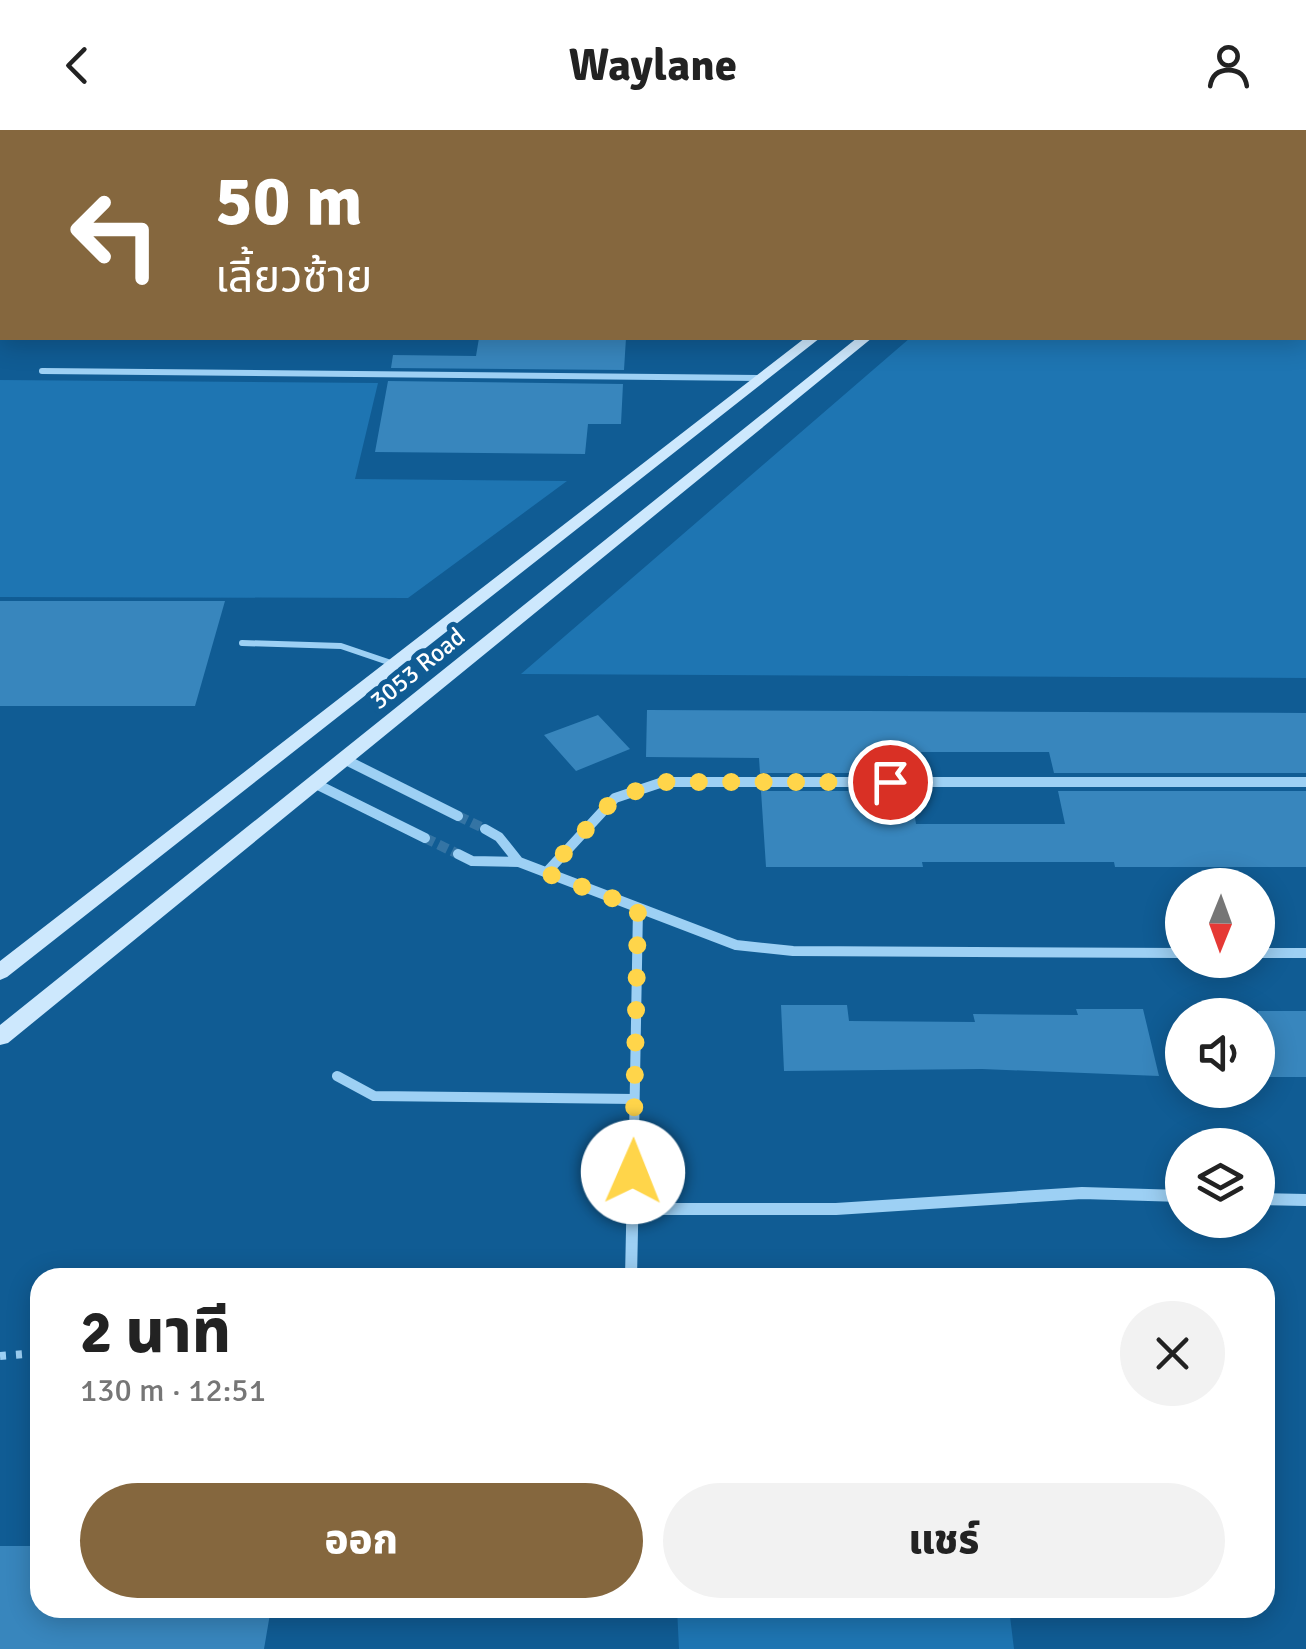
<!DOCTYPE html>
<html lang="th">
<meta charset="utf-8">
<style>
body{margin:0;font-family:Signika,"Noto Sans Thai",sans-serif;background:#f2f2f2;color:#222;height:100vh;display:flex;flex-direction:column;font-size:38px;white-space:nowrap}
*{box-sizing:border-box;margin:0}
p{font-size:32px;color:#767676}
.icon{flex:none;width:55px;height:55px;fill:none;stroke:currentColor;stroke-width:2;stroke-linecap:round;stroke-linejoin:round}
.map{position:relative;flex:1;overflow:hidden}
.drawer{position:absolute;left:30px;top:1138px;width:1245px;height:350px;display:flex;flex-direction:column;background:#fff;border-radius:30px;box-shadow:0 5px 25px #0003}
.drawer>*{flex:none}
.hud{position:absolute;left:0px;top:0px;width:1308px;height:210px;box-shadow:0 5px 25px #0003;background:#85673e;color:#fff;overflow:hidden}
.needle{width:65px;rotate:181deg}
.tools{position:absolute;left:1165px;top:738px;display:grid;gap:20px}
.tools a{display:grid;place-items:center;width:110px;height:110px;border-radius:50%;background:#fff;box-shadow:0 5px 25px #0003;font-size:50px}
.pin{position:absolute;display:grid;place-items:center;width:85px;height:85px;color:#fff;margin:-42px;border:5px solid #fff;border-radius:50%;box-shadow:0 2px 10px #0007}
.me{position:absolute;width:110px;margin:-55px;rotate:1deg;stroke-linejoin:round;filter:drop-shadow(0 0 8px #0008)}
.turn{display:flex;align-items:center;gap:35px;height:210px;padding:0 50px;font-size:45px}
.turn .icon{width:130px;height:130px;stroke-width:2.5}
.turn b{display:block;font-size:70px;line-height:85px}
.round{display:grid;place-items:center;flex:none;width:105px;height:105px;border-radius:52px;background:#f2f2f2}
.overview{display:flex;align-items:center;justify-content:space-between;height:170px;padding:0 50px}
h1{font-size:60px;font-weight:800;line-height:75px}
.cta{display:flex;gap:20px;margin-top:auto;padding:20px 50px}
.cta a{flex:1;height:115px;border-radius:60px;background:#85673e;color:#fff;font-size:40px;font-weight:800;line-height:115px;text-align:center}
.cta a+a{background:#f2f2f2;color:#222}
header{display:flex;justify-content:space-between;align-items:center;height:130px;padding:0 50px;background:#fff;font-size:45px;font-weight:800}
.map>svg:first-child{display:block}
</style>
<header><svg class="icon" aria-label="back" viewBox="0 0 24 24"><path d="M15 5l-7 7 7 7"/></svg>Waylane<svg class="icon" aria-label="person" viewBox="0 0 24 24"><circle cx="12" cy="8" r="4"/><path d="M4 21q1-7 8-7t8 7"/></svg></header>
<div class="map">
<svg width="1306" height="1519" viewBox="0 0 1306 1519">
<rect width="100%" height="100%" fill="#105c94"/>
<path fill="#1e75b2" d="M400,0H1036L396,2Z
M1306,147V548L521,544L910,208H1305Z
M0,250L378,253L355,349L567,351L408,468L0,467Z
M677,1478H1009L1014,1519H679Z"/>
<path fill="#3886bd" d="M479,208H626L624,240L391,238L393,225L476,226Z
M388,251L623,254L621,294H588L585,324L375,322Z
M0,471H225L195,576H0Z
M647,580L1306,583V643H1054L1049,622H905L908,643H760L759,628L646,627Z
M598,585L630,619L576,641L544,605Z
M761,661H911L916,694H1065L1058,661H1306V737H1115L1114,732H922L923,737H766Z
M781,875H847L849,891L975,892L973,884L1078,885L1076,879H1143L1159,946L982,939L784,941Z
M1258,881H1306V947H1258Z
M0,1416H40V1478H271L264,1519H0Z"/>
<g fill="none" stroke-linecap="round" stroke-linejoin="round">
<path stroke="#3474a4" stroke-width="10" stroke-dasharray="10 5" stroke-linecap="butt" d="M458,686L485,699
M425,708L458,724"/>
<path stroke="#9dd0f4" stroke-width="8" stroke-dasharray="6 10" stroke-linecap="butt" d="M0,1226L40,1223"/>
<path stroke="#9dd0f4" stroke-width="6" d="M242,513L341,516L394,534"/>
<path stroke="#9dd0f4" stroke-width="6" d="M1124,0L1141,2
M52,2L57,0
M42,241L759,248"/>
<path stroke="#9dd0f4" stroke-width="10" d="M344,629L458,686
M314,653L425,708
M485,699L499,707L519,732
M458,724L472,731L519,732L736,815L793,821L1182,823
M546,743L615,668L663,652H1306
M1258,823H1306
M337,946L374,966L634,969
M634,1006L638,778"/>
<path stroke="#9dd0f4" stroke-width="12" d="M1258,1069L1306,1070
M632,1079H836L1082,1063L1182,1066
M631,1148L634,1004"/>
<path fill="#cde8fd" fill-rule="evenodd" d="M805,208H820L7,847L0,850V831Z
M857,208H872L8,913L0,915V895Z"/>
<g stroke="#fff" stroke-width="8">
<path id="rail" d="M177,2L181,0
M210,2L214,0
M230,2L234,0"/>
</g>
<use href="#rail" stroke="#105c94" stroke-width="5" stroke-dasharray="15" stroke-linecap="butt"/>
</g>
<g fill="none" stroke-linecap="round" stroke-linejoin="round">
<path stroke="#ffd54a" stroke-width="18" stroke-dasharray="0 32.4" d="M633,1042L638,778L546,743L615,668L663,652H890"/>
</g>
<g text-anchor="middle" stroke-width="10" stroke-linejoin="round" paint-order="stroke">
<g font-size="25" fill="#fff" stroke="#105c94">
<text transform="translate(417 538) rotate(-39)" y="9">3053 Road</text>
</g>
</g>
</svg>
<div class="tools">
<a><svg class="needle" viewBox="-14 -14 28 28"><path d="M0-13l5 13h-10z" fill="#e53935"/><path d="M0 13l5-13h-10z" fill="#767676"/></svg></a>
<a><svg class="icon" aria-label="sound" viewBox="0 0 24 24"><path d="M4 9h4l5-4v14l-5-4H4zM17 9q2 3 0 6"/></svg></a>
<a><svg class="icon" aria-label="layers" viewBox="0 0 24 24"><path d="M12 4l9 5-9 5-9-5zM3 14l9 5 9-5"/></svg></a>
</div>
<div class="pin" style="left:890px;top:652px;background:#d93025"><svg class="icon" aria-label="arrive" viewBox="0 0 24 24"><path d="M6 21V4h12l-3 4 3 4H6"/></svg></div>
<svg class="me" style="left:633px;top:1042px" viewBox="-20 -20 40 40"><circle r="19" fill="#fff"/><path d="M0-13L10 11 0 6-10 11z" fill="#ffd54a"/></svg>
<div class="hud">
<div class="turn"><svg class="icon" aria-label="left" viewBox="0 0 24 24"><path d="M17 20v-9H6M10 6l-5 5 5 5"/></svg><div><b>50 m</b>เลี้ยวซ้าย</div></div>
</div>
<section class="drawer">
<div class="overview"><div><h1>2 นาที</h1><p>130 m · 12:51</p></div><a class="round"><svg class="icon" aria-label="close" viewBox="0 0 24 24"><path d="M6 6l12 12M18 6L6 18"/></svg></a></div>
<div class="cta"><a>ออก</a><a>แชร์</a></div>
</section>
</div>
